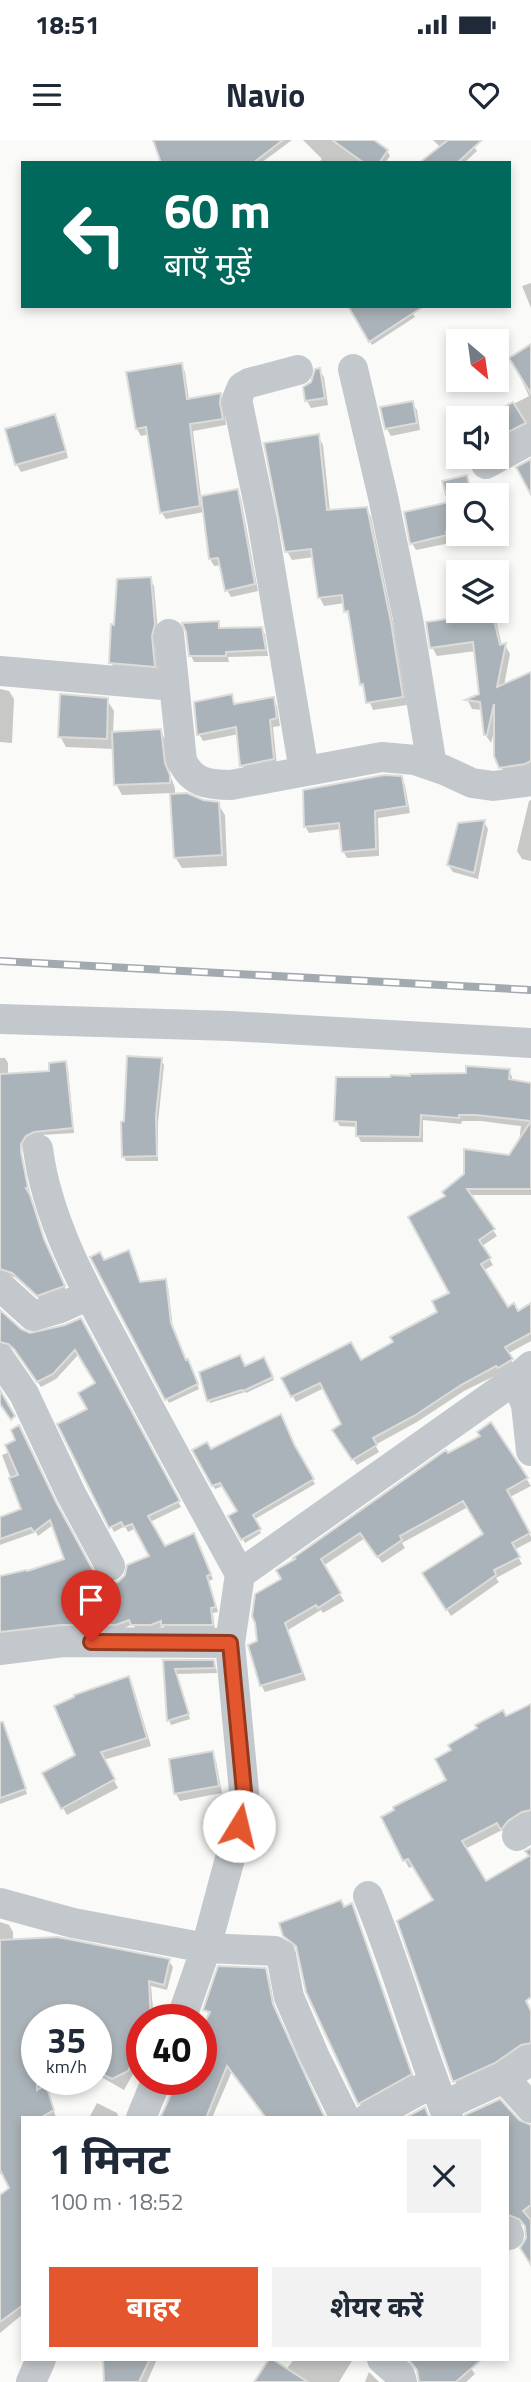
<!DOCTYPE html>
<html lang="hi">
<meta charset="utf-8">
<style>
body{margin:0;font-family:"Titillium Web","Noto Sans Devanagari",sans-serif;background:#f2f2f3;color:#1f2937;height:100vh;display:flex;flex-direction:column;font-size:26px;white-space:nowrap}
*{box-sizing:border-box;margin:0}
p{font-size:23px;color:#747a83}
.icon{flex:none;width:38px;height:38px;fill:none;stroke:currentColor;stroke-width:2;stroke-linecap:round;stroke-linejoin:round}
.map{position:relative;flex:1;overflow:hidden}
.details{position:absolute;left:21px;top:1976px;width:488px;height:245px;display:flex;flex-direction:column;background:#fff;border-radius:0px;box-shadow:0 4px 10px #0003}
.details>*{flex:none}
.hud{position:absolute;left:21px;top:21px;width:490px;height:147px;border-radius:0px;box-shadow:0 4px 10px #0003;background:#00695c;color:#fff;overflow:hidden}
.needle{width:46px;rotate:151deg}
.controls{position:absolute;left:446px;top:189px;display:grid;gap:14px}
.controls a{display:grid;place-items:center;width:63px;height:63px;border-radius:0px;background:#fff;box-shadow:0 4px 10px #0003;font-size:35px}
.speed{position:absolute;left:21px;top:1864px;display:flex;gap:14px;font-size:35px;font-weight:700;text-align:center}
.speed>*{display:grid;place-content:center;width:91px;height:91px;border-radius:50%;background:#fff;box-shadow:0 4px 10px #0003;line-height:1}
.speed small{font-size:18px;font-weight:400}
.speed .limit{border:10px solid #d22;background:#fff;color:#111}
.pin{position:absolute;display:grid;place-items:center;width:60px;height:60px;color:#fff;margin:-72px -30px;border-radius:50% 50% 50% 0;rotate:-45deg;box-shadow:0 0 7px #0007}
.pin .icon{rotate:45deg}
.me{position:absolute;width:77px;margin:-38px;rotate:9deg;stroke-linejoin:round;filter:drop-shadow(0 0 5px #0008)}
.turn{display:flex;align-items:center;gap:24px;height:147px;padding:0 28px;font-size:32px}
.turn .icon{width:91px;height:91px;stroke-width:2.5}
.turn b{display:block;font-size:49px;line-height:60px}
.round{display:grid;place-items:center;flex:none;width:74px;height:74px;border-radius:0px;background:#f2f2f3}
.headline{display:flex;align-items:center;justify-content:space-between;height:119px;padding:0 28px}
h1{font-size:42px;font-weight:700;line-height:52px}
.cta{display:flex;gap:14px;margin-top:auto;padding:14px 28px}
.cta a{flex:1;height:80px;border-radius:0px;background:#e4572e;color:#fff;font-size:28px;font-weight:700;line-height:80px;text-align:center}
.cta a+a{background:#f2f2f3;color:#1f2937}
.status{display:flex;justify-content:space-between;align-items:center;height:49px;padding:0 35px;background:#fff;direction:ltr}
.status svg{height:19px;fill:currentColor}
header{display:flex;justify-content:space-between;align-items:center;height:91px;padding:0 28px;background:#fff;font-size:32px;font-weight:700}
.map>svg:first-child{display:block}
</style>
<div class="status"><b>18:51</b><svg viewBox="0 0 49 12"><path d="M0 12V9h3v3zM5 12V6h3v6zM10 12V3h3v9zM15 12V0h3v12zM26 1h20v11H26zM47 4h2v5h-2z"/></svg></div>
<header><svg class="icon" aria-label="menu" viewBox="0 0 24 24"><path d="M4 6h16M4 12h16M4 18h16"/></svg>Navio<svg class="icon" aria-label="heart" viewBox="0 0 24 24"><path d="M12 20l-8-8c-3-5 5-10 8-4 3-6 11-1 8 4z"/></svg></header>
<div class="map">
<svg width="531" height="2242" viewBox="0 0 531 2242">
<rect width="100%" height="100%" fill="#fafaf8"/>
<path fill="#0003" d="M258,0H292L261,23H219Z
M303,0H371L387,11L390,16L385,23H318L322,19Z
M433,0H469L477,11L464,23H422L441,8Z
M531,143V168L522,146Z
M350,166H408L415,177L372,205Z
M531,206V286L504,300L497,288V278L491,276L529,256L511,218Z
M181,225L185,232L189,260L220,255L224,262L226,285L193,291L201,357L237,351L241,358L258,451L231,457L227,450L222,425L214,426L210,419L204,372L166,379L161,372L149,294L141,296L137,289Z
M319,230L324,237L328,265L311,268L307,261L312,243Z
M412,263L417,270L420,290L391,296L387,289Z
M54,276L59,283L68,318L21,332L17,325L7,290Z
M318,296L323,305L330,372L366,368L371,377L395,492L407,565L373,570L362,544L351,480L346,471L345,463L324,466L320,458L314,417L292,420L287,411Z
M467,337L473,355H458V394H472L449,399L450,403L416,410L412,403L449,364L444,342Z
M150,439L154,446L158,492L155,504L158,533L115,530L111,522Z
M469,471H494L502,506L505,505L510,514L504,546L531,534V632L506,636L501,627L494,592L491,603L485,594L483,570L472,569L468,561L481,555L476,511L437,516L432,507L470,477Z
M218,483L222,490L261,489L265,494L268,516L228,517L229,522H194L191,516Z
M0,549L9,551L14,559L12,603L0,602Z
M231,556L236,566L273,559L277,566L280,586L273,587L277,626L246,632L242,625L239,594L203,601L199,594Z
M107,560L114,571L113,593L160,591L167,602L170,635L175,648V655L218,664L225,675L227,726L182,728L175,717L172,653L122,655L116,644L115,609L66,607L60,596Z
M401,638L405,645L410,673L378,678L379,716L347,718L343,711L341,689L309,693L305,686Z
M531,660V721L522,719L517,711L529,661Z
M484,682L488,689L478,739L453,732L448,725Z
M0,918H5L8,923V935L51,933L65,923L68,928L74,993L42,995L28,1001L23,1013L21,995L0,996Z
M161,920L164,925L158,982V1021H126L123,1016L126,983Z
M509,930L512,937V941L531,945V1055H469L497,1096L482,1106L493,1125L483,1131L507,1169L518,1173L531,1165V1201L507,1214L515,1226L464,1251L417,1282L375,1305L379,1312L357,1325L334,1290L344,1284L324,1248L296,1262L283,1239L360,1222L395,1203L440,1173L451,1154L410,1078L510,1017L519,1002L521,986L481,981H462L461,984L423,980V1002H361L358,996V987L340,986L336,980L467,935Z
M22,1025L30,1053L27,1054L32,1062L46,1106L67,1152L42,1161L16,1138L7,1134H0V1030Z
M93,1118L103,1122L140,1144L165,1141L168,1146L173,1189L199,1249L169,1263Z
M0,1172L28,1195H38L80,1180L181,1367L150,1382L164,1408L196,1401L213,1439L209,1441L218,1472L213,1473L215,1490H166L163,1486L155,1490H136L133,1484L120,1490L0,1499V1438L66,1420L53,1385L38,1396L36,1392L0,1405V1379L23,1370L2,1315L10,1312L58,1370L99,1442L109,1445L119,1443L151,1417L136,1388L128,1392L125,1386L114,1392L60,1285L89,1270L97,1244L79,1214L56,1239L41,1247L19,1214L13,1208L0,1207Z
M263,1219L274,1240L246,1253L245,1252L210,1263L209,1260L244,1228Z
M491,1285L531,1346L510,1357L531,1397V1401L514,1410L522,1424L496,1438L499,1442L451,1476L425,1434L485,1395L468,1367L402,1403L405,1408L382,1423L365,1398L323,1426L344,1461L323,1473L321,1470L288,1490L306,1540L265,1552L261,1545L259,1503L283,1439L448,1316L482,1297Z
M295,1310L315,1344L253,1380L261,1393L245,1403L230,1377L239,1372L223,1346L215,1349L194,1311Z
M165,1522H213L216,1527L217,1533L176,1534L190,1579L171,1585L169,1580Z
M128,1538L133,1546L151,1606L103,1620L118,1648L67,1675L44,1634L78,1616Z
M531,1566V1678L506,1695L502,1690L465,1709L486,1744L531,1717V1709V1820L486,1785L531,1874V1910L458,1949L399,1782L435,1761L414,1725L409,1728L383,1678L449,1641L506,1578Z
M0,1587L6,1591L27,1654L0,1664Z
M212,1613L216,1621L222,1653L180,1661L176,1654Z
M344,1768L355,1772L415,1941L363,1970L307,1851L299,1810L289,1803L285,1795Z
M0,1782L9,1785L13,1792V1801L169,1821L173,1827L167,1850L151,1846L154,1880H142V1918L124,1950L96,1934V1880H37V1939H54L46,1943L56,1978H23V2032L0,2034Z
M265,1830L269,1837L276,1873L232,1931L212,1978H162L179,1939H201L210,1877L205,1869Z
M499,1961L517,1981L531,1987V2122L526,2086L516,2082H508V1978Z
M97,1963L117,1973L119,1978H89Z
M23,2039V2174L0,2193V2058Z
M99,2219H157L147,2242H106L105,2222Z
M294,2219H353L339,2242H256L286,2230Z
M407,2219H464L475,2234L466,2242H421L416,2227Z
M369,2232L379,2242H365Z"/>
<path fill="#aab3b9" stroke="#dcdcda" stroke-width="2" d="M153,0H283L253,23H161Z
M332,0H374L388,10L379,23H364Z
M448,0H482L457,23H419Z
M348,166H424L369,202Z
M531,204V254L509,218Z
M182,223L187,259L221,253L220,263L223,279L190,284L200,366L160,373L146,287L136,289L126,232Z
M320,228L325,258L305,261L303,247L311,242L315,229Z
M413,261L417,283L385,289L380,267Z
M513,262L526,283L500,296L497,291V271Z
M55,274L66,311L15,325L5,289Z
M319,294L327,370L367,367L391,482L403,557L366,563L363,544L360,545L348,471L344,472L342,455L318,458L311,409L285,412L264,303Z
M531,319V355L516,327Z
M467,335L472,355H446L442,341Z
M238,349L255,444L225,451L218,418L209,419L201,356Z
M458,360V389L446,392L447,395L410,404L404,372Z
M151,437L155,484L152,496L155,527L109,523L111,484L114,485L117,439Z
M467,471H492L500,505L506,503L497,547L531,532V621L525,624L499,628L494,616V564L487,595H484L480,562L465,560L479,554L473,502L430,508L426,482L468,476Z
M219,481V488L262,487L266,510L226,512V516H189L186,492L182,483Z
M60,554L108,558L107,599L58,597Z
M232,554L234,564L274,557L277,578L270,580L274,619L240,626L236,587L197,595L194,562Z
M161,589L165,623L170,635V643L114,645L112,592Z
M384,635L402,636L407,666L375,671L376,709L342,712L339,683L304,687L303,650Z
M187,653L203,660L219,662L222,715L174,718L170,654Z
M485,680L474,733L447,725L458,683Z
M127,916L162,918L156,976L157,1016L122,1017L121,982L124,981Z
M66,921L73,988L34,992L26,996L21,1004V1012L28,1048H26L30,1055L44,1099L65,1146L37,1156L12,1133L0,1129V934L49,931V923Z
M466,926L510,929L509,939L531,943V1049H467L495,1089L479,1100L491,1118L481,1124L508,1167L514,1163L518,1171L531,1163V1193L505,1207L513,1219L498,1228L496,1226L461,1245L414,1276L373,1298L377,1305L352,1320L332,1290L341,1284L320,1243L291,1257L281,1238L351,1202L361,1220L393,1202L390,1197L437,1172L432,1161L449,1153L408,1077L445,1056L442,1052L464,1034V1009L509,1015L531,981L476,975H459V978L421,975L420,997L356,996V982L334,981L336,937H390L391,935L410,936V934L466,933Z
M129,1110L140,1142L166,1139L171,1183L186,1220L188,1219L198,1244L165,1260L90,1117L100,1112L104,1120Z
M0,1170L21,1189L30,1193L65,1185L81,1178L180,1361L148,1376L165,1406L194,1393L211,1434L207,1436L216,1467L211,1468L213,1485H161V1481L151,1485H131L129,1480L116,1485H61L0,1492V1436L26,1430L27,1431L64,1419L50,1380L34,1392L31,1388L0,1399V1377L21,1369L9,1338L18,1335L5,1305L15,1300L11,1290L19,1285L56,1362L95,1434L100,1440L109,1443L118,1442L125,1435L127,1425L149,1416L132,1384L124,1387L121,1382L109,1388L57,1284L87,1269L78,1253L95,1243L75,1210L53,1234L37,1242L14,1209L8,1204L0,1202Z
M240,1215L245,1226L264,1217L273,1237L243,1251L242,1250L207,1261L199,1232Z
M0,1250L15,1276L11,1280L0,1264Z
M281,1274L294,1304L314,1339L253,1375L261,1389L241,1400L228,1376L237,1371L220,1343L212,1346L192,1310L207,1302L211,1309Z
M491,1282L528,1338L507,1350L530,1393L512,1403L520,1417L494,1430L496,1435L446,1470L422,1433L483,1394L463,1361L400,1396L402,1400L377,1417L360,1393L321,1419L341,1453L318,1468L316,1465L285,1483L303,1533L260,1546L248,1505L257,1501L255,1483L252,1476L255,1454L281,1439L276,1430L295,1419L293,1418L446,1310L448,1313L480,1296L477,1292Z
M163,1520H214L215,1528L175,1529L189,1574L167,1581Z
M129,1536L147,1598L101,1612L115,1639L61,1669L42,1633L75,1615L54,1566L74,1557V1555Z
M531,1564V1670L522,1672L508,1681L501,1690L497,1683L462,1701L486,1741L529,1716L525,1711L531,1708V1857L526,1861L531,1871V1903L521,1905L495,1923L453,1942L397,1781L433,1760L408,1719L403,1721L381,1677L394,1670L393,1667L446,1640L435,1619L451,1610L448,1605L477,1588L475,1585L503,1570L506,1576Z
M0,1582H3L26,1649L0,1658Z
M213,1611L219,1646L174,1654L169,1619Z
M341,1760L344,1767L352,1763L412,1934L358,1964L306,1852L296,1806L283,1796L279,1783Z
M57,1797L170,1819L164,1845L149,1841L151,1880H142V1924L134,1920L128,1931L112,1939L96,1931V1911L100,1904L96,1896V1880H37V1950L46,1945L54,1970L40,1978H23V2165L0,2182V2055L9,2048L0,2030V1800Z
M218,1826L266,1828L273,1864L325,1978H266L227,1926L206,1978H160L178,1939H201V1889L210,1872L203,1870Z
M500,1959L519,1980L531,1985V2065L523,2071L531,2080V2125L520,2108L526,2098L525,2086L519,2079L508,2075V1978H465V1975Z
M425,1967L429,1978H405Z
M103,2219H150L139,2242H104Z
M269,2219H272L308,2242H254Z
M408,2219H482L456,2242H419L417,2230Z"/>
<g fill="none" stroke-linecap="round" stroke-linejoin="round">
<path stroke="#c3c8cc" stroke-width="30" d="M353,229L383,357L408,479L432,626
M298,230L249,243L242,247L237,259L262,380L304,631
M486,324L531,299
M169,494L182,621C192,643 209,645 231,645L382,617L415,620L444,630L472,643L493,646L531,641
M0,531L174,546
M0,879L231,886L531,903
M38,1009C48,1085 89,1155 125,1222C162,1293 201,1363 240,1434
M0,1146L33,1176L60,1168L89,1155
M0,1219L24,1254L71,1354L110,1426
M516,1239L526,1265L531,1311
M0,1510L63,1502L230,1503
M517,1696L531,1687
M368,1756C398,1829 418,1905 448,1978
M0,1763L73,1783L206,1808L275,1811L281,1815L289,1857L314,1915L345,1978
M181,1880L206,1808L245,1662L230,1503L240,1434L516,1239L531,1226
M504,1938L531,1968
M443,1966L504,1938L531,1920
M141,1978L157,1939
M368,1978L434,1942
M508,2092L509,2095
M382,2219L400,2235L402,2242
M31,2242L41,2219"/>
<g stroke="#a2aab0" stroke-width="8">
<path id="rail" d="M0,821L531,850"/>
</g>
<use href="#rail" stroke="#fff" stroke-width="5" stroke-dasharray="16" stroke-linecap="butt"/>
</g>
<g fill="none" stroke-linecap="round" stroke-linejoin="round">
<g stroke="#94391e" stroke-width="18">
<path id="route" d="M91,1502L230,1503L245,1662L239,1686"/>
</g>
<use href="#route" stroke="#e4572e" stroke-width="12"/>
</g>
</svg>
<div class="controls">
<a><svg class="needle" viewBox="-14 -14 28 28"><path d="M0-13l5 13h-10z" fill="#e53935"/><path d="M0 13l5-13h-10z" fill="#747a83"/></svg></a>
<a><svg class="icon" aria-label="sound" viewBox="0 0 24 24"><path d="M4 9h4l5-4v14l-5-4H4zM17 9q2 3 0 6"/></svg></a>
<a><svg class="icon" aria-label="search" viewBox="0 0 24 24"><circle cx="10" cy="10" r="6"/><path d="M15 15l6 6"/></svg></a>
<a><svg class="icon" aria-label="layers" viewBox="0 0 24 24"><path d="M12 4l9 5-9 5-9-5zM3 14l9 5 9-5"/></svg></a>
</div>
<div class="speed"><div>35<small>km/h</small></div><div class="limit">40</div></div>
<div class="pin" style="left:91px;top:1502px;background:#d93025"><svg class="icon" aria-label="arrive" viewBox="0 0 24 24"><path d="M6 21V4h12l-3 4 3 4H6"/></svg></div>
<svg class="me" style="left:239px;top:1686px" viewBox="-20 -20 40 40"><circle r="19" fill="#fff"/><path d="M0-13L10 11 0 6-10 11z" fill="#e4572e"/></svg>
<div class="hud">
<div class="turn"><svg class="icon" aria-label="left" viewBox="0 0 24 24"><path d="M17 20v-9H6M10 6l-5 5 5 5"/></svg><div><b>60 m</b>बाएँ मुड़ें</div></div>
</div>
<section class="details">
<div class="headline"><div><h1>1 मिनट</h1><p>100 m · 18:52</p></div><a class="round"><svg class="icon" aria-label="close" viewBox="0 0 24 24"><path d="M6 6l12 12M18 6L6 18"/></svg></a></div>
<div class="cta"><a>बाहर</a><a>शेयर करें</a></div>
</section>
</div>
